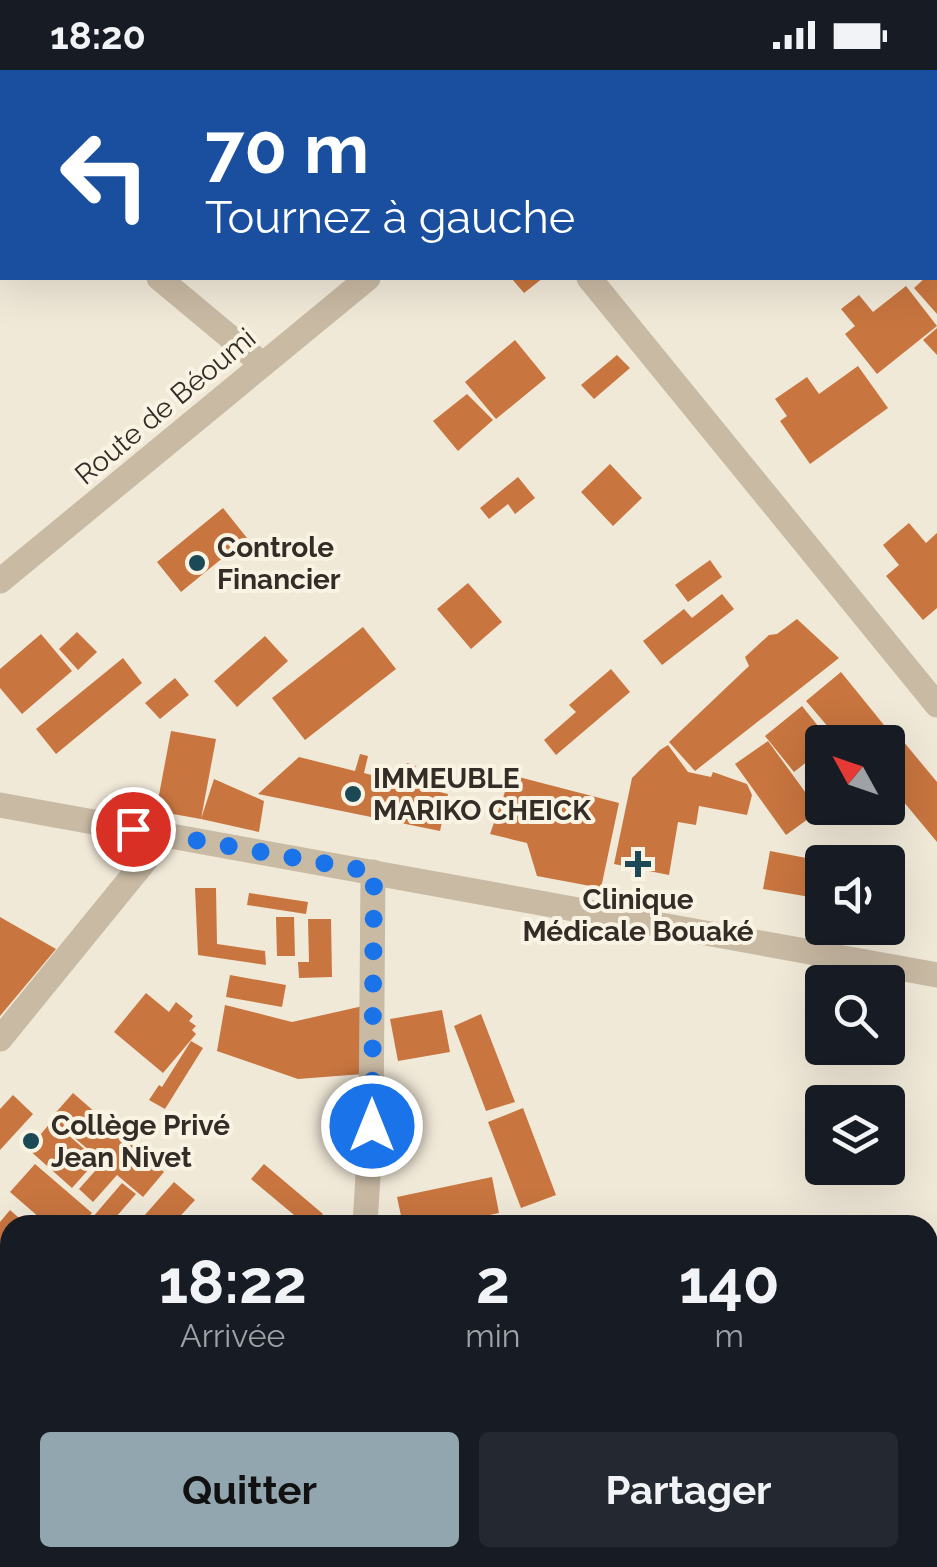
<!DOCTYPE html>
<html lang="fr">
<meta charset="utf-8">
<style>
body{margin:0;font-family:Raleway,sans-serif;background:#242831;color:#f1f3f6;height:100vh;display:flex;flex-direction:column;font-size:38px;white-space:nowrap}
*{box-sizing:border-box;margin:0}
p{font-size:32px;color:#9ea1a6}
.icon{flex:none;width:55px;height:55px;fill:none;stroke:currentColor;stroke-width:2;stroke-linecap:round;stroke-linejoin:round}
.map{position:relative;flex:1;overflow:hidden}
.side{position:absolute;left:0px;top:1145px;width:938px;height:352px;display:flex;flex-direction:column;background:#171b24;border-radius:30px 30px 0 0;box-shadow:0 10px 40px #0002}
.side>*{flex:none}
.banner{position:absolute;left:0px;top:0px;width:938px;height:210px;box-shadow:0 10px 40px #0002;background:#1a4fa0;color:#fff;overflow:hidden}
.needle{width:65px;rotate:310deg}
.buttons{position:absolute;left:805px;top:655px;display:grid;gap:20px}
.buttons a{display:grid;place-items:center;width:100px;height:100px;border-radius:10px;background:#171b24;box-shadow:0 10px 40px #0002;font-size:50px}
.pin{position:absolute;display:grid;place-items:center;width:85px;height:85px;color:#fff;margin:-42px;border:5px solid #fff;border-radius:50%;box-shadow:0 2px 10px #0007}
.me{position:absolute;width:110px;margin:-55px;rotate:0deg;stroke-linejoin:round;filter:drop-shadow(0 0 8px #0008)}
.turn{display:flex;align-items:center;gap:35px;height:210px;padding:0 40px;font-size:45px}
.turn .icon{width:130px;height:130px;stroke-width:2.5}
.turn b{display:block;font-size:70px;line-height:85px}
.eta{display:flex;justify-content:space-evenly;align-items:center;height:170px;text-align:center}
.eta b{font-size:60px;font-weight:700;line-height:70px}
.button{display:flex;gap:20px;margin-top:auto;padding:20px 40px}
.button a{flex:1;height:115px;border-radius:10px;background:#91a6ae;color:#111;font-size:40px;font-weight:700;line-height:115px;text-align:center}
.button a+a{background:#242831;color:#f1f3f6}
.status{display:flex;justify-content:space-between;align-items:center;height:70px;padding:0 50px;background:#171b24;direction:ltr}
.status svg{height:28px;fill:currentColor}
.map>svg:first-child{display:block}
</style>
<div class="status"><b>18:20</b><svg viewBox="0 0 49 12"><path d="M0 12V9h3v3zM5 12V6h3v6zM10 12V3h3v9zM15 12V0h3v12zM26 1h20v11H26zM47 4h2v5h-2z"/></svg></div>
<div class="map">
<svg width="937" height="1497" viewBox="0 0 937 1497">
<rect width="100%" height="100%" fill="#f1e9d8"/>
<path fill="#c8753f" d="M515,208H543L524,223L512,209Z
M925,208H937V244L914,218Z
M906,216L937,256L877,304L845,264L855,256L841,239L859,225L873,242Z
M937,258V285L923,270Z
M515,270L546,308L496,349L465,312Z
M617,285L630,298L594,329L581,315Z
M858,296L888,338L810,394L780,351L787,346L775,329L807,307L819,324Z
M467,324L493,350L458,381L433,351Z
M610,394L642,428L613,456L581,422Z
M518,407L535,428L515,444L508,434L489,449L480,438Z
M223,438L247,468L181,522L157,492Z
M909,453L926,473L937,463V538L923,550L886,506L899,495L883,475Z
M710,490L722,507L688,532L675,515Z
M468,513L502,552L471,579L437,539Z
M722,524L734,539L662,595L643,571L684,539L692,548Z
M797,549L839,588L695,701L669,672L749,596L745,587L769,565L777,564Z
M363,557L396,599L305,670L272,628Z
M77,562L97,582L78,600L59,579Z
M41,564L72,601L22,644L0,618V599Z
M265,566L288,591L237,637L214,611Z
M123,588L142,613L56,684L36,659Z
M611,599L630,622L556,685L544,670L576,642L569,635Z
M841,602L888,660L873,672H841L806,631Z
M175,608L189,625L160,649L145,633Z
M802,636L831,672H822V680L794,702L765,666Z
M893,659L937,712V772L888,713V672H876Z
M171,661L216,669L201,749L156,741Z
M768,671L819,741L786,765L735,694Z
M668,675L688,702L711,707L713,702L747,714L752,725L747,745L699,736L696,755L678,752L669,805L614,794L632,708L660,680Z
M360,684L368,686L364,703L402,713L407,693L416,696L411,715L448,724L440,761L258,724L299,687L355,701Z
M420,696L429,698L426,715L416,713Z
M436,699L451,703L447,720L431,717Z
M511,705L619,733L601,818L537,806L527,773L490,764Z
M214,709L264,731L259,762L201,749Z
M770,781L822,791V829L763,819Z
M195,818H216L217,874L265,881L266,895L198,885Z
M249,823L308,832L306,844L247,835Z
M0,847L56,879L0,946Z
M276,847H294L295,886H277Z
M308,849H331L332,907L299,908L298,892H309Z
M230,905L286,915L282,937L226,927Z
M146,923L169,942L176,932L193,946L189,951L196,956L192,960L196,964L163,1003L114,962Z
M225,935L292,952L363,936V1004L298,1009L217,981Z
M442,940L450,982L398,991L390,949Z
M481,944L515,1032L486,1041L454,956Z
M191,971L203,978L165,1039L149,1030L159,1015L162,1017Z
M73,1023L164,1102L143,1127L117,1105L93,1132L79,1119L103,1092L51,1048Z
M13,1025L33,1044L0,1080V1039Z
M523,1038L556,1125L521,1138L488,1052Z
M52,1051L97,1090L72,1118L28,1079Z
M35,1094L92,1143L82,1155H48L10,1122Z
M264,1094L323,1144L313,1155H306L251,1109Z
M492,1107L499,1143L442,1155H403L397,1127Z
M174,1112L195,1130L172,1155H136Z
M122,1113L136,1124L109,1155H86Z
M10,1140L27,1155H10V1195L0,1186V1152Z
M2,1240L10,1246V1285L4,1292L0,1289V1243Z
M928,1289L937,1292V1340L928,1337Z
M10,1306V1370L4,1378L0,1375V1318Z
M928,1358L937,1361V1415L928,1412Z
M928,1457L937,1460V1497H921L893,1488H928Z
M176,1488H202L194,1497H182L174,1490Z
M273,1488H280L284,1491L286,1488H346L339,1497H265Z
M740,1488H766L763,1497L739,1491Z
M770,1488H786L789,1489L786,1497H767Z"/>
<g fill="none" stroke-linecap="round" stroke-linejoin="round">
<path stroke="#c9baa4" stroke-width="25" d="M419,0L421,2
M0,73L2,76
M159,208L262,294
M589,208L937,635
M0,969L166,765
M365,1155L371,1056L373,802
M928,1190L937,1179
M519,1488L525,1497
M122,1497L130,1488
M674,1497L682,1488"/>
<path stroke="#c9baa4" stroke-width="25" d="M617,2L621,0
M0,511L368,208
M0,735L937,905
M0,1453L10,1462
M40,1488L52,1497"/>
</g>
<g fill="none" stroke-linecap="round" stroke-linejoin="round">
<path stroke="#1a73e8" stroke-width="18" stroke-dasharray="0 32.4" d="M133,759L374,802L372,1056"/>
</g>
<g fill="#1b4956" stroke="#f9f3e4" stroke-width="4">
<circle cx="197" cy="493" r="10"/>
<circle cx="353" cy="724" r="10"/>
<path d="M633 779h10v10h10v10h-10v10h-10v-10h-10v-10h10z"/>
<circle cx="31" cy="1071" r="10"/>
</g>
<g text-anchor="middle" stroke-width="8" stroke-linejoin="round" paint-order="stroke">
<g font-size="28" fill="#342c26" stroke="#f9f3e4">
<text transform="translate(165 336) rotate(-40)" y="10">Route de Béoumi</text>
</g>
<g font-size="28" font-weight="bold" fill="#342c26" stroke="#f9f3e4" text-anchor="start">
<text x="217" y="487">Controle<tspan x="217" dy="32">Financier</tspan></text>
<text x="373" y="718">IMMEUBLE<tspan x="373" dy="32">MARIKO CHEICK</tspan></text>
<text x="638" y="839" text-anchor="middle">Clinique<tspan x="638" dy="32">Médicale Bouaké</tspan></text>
<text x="51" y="1065">Collège Privé<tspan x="51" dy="32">Jean Nivet</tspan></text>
</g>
</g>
</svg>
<div class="buttons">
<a><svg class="needle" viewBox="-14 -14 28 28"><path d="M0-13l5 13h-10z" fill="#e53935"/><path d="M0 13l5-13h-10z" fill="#9ea1a6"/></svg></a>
<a><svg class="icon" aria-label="sound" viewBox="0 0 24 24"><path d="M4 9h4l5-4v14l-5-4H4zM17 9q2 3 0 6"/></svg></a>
<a><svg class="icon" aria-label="search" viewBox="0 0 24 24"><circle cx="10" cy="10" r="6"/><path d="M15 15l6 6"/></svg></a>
<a><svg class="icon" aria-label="layers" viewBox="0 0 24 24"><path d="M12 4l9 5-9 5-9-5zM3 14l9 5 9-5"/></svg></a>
</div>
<div class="pin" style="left:133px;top:759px;background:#d93025"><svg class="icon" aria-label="arrive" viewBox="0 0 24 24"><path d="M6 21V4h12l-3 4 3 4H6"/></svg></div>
<svg class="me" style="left:372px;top:1056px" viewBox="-20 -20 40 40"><circle r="17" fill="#1a73e8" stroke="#fff" stroke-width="3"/><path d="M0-11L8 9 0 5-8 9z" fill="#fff"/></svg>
<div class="banner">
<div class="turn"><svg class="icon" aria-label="left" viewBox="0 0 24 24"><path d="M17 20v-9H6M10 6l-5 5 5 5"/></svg><div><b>70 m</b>Tournez à gauche</div></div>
</div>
<section class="side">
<div class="eta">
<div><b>18:22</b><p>Arrivée</p></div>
<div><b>2</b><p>min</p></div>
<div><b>140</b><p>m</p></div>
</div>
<div class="button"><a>Quitter</a><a>Partager</a></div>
</section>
</div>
